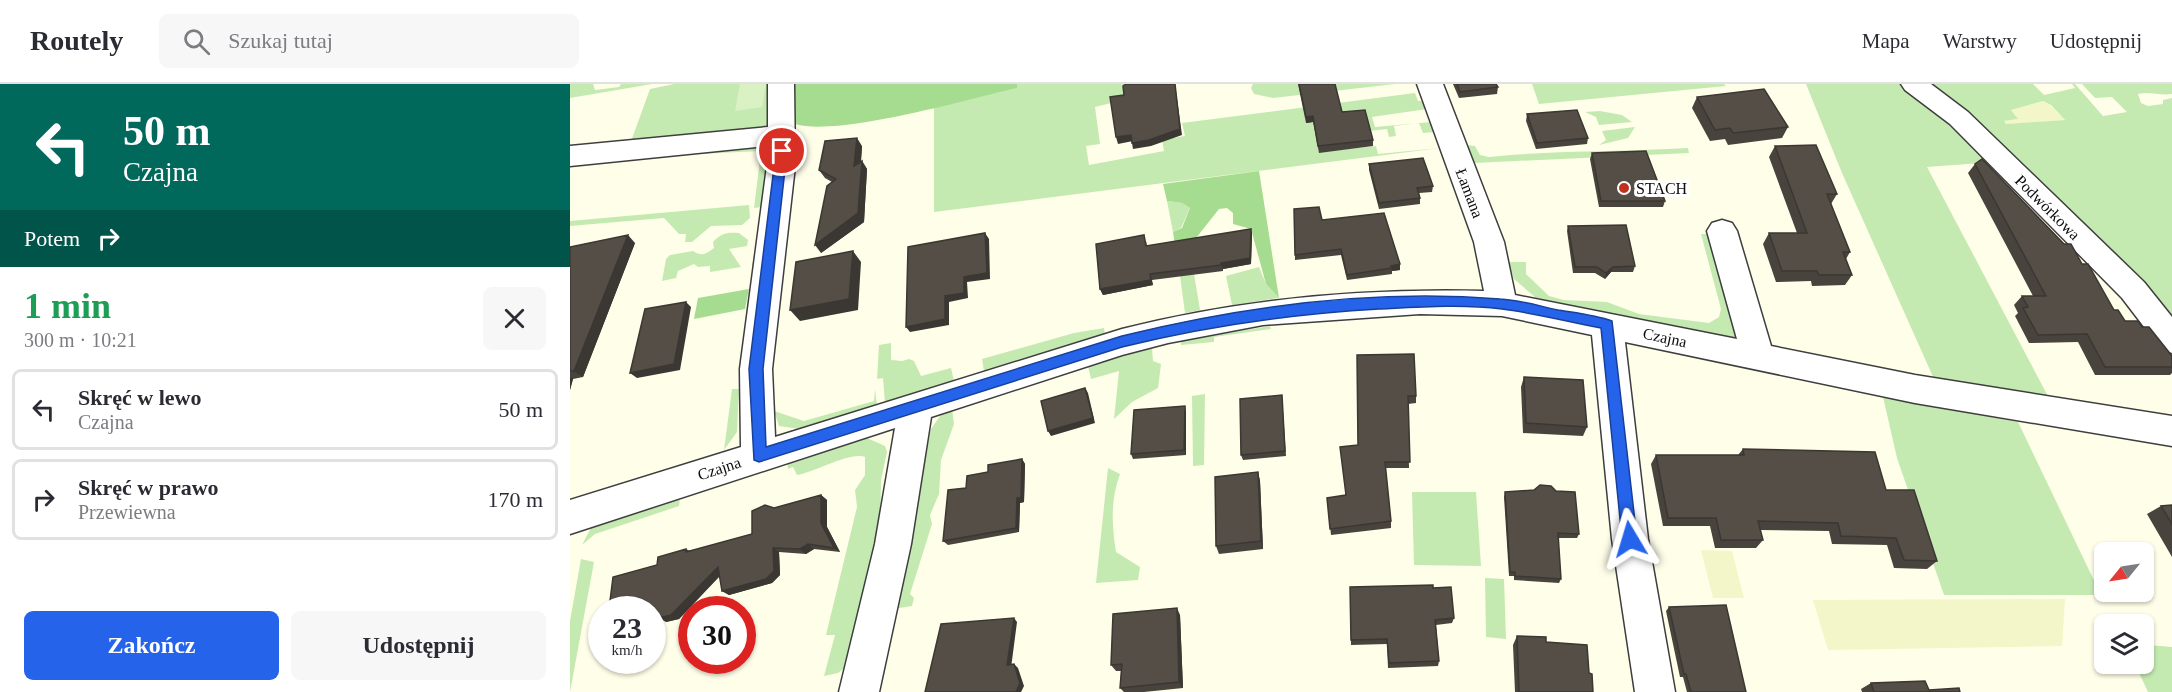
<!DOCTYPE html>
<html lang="pl">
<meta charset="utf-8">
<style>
body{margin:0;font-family:Georgia,serif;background:#f7f7f7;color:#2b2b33;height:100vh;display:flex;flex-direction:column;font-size:22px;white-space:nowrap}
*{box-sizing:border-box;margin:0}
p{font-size:20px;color:#7c7c81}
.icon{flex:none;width:33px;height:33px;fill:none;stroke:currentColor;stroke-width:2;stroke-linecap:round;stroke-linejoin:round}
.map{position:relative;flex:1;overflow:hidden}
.drawer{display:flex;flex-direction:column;background:#fff;width:570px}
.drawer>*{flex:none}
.guide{background:#00695c;color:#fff;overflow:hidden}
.needle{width:39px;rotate:240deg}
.tools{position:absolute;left:1524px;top:458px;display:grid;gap:12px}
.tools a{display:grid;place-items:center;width:60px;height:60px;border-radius:9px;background:#fff;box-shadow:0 2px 4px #0004;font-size:30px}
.speed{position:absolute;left:18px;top:512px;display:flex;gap:12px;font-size:30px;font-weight:700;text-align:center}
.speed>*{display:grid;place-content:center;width:78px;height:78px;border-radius:50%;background:#fff;box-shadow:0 2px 4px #0004;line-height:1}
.speed small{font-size:15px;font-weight:400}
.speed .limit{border:9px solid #d22;background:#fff;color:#111}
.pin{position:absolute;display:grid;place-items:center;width:51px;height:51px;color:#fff;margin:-26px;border:3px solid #fff;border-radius:50%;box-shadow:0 2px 6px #0007}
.me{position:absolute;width:66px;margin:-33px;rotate:353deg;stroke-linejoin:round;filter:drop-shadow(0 0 4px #0008)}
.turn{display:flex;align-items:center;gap:21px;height:126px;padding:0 24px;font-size:27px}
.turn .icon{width:78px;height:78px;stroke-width:2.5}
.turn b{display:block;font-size:42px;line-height:51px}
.then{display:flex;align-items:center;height:57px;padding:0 24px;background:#0003;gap:12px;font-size:22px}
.round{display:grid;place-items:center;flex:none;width:63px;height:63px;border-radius:9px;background:#f7f7f7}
.head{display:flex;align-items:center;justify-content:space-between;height:102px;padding:0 24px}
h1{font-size:36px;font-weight:700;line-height:45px;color:#1e9e55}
.button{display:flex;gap:12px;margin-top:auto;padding:12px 24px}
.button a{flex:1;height:69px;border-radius:9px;background:#2563eb;color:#fff;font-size:24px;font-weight:700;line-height:69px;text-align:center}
.button a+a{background:#f7f7f7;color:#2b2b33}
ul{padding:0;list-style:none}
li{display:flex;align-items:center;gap:18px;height:81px;margin:0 12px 9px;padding:0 12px;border:3px solid #e1e1e2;border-radius:9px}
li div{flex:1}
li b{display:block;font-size:22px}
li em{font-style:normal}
header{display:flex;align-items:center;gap:36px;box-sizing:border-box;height:84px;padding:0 30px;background:#fff;border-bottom:2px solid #e1e1e2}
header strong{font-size:28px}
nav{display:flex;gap:33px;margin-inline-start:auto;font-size:21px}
.search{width:420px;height:54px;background:#f7f7f7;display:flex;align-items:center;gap:15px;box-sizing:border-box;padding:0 21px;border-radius:9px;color:#7c7c81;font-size:22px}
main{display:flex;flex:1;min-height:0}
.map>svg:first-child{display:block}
</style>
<header>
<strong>Routely</strong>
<div class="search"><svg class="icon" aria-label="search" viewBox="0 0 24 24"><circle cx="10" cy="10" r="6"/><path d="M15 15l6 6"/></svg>Szukaj tutaj</div>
<nav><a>Mapa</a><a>Warstwy</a><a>Udostępnij</a></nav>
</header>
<main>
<section class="drawer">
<div class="guide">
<div class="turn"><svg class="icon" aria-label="left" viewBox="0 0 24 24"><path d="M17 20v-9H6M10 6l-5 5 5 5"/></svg><div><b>50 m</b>Czajna</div></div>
<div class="then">Potem<svg class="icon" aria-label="right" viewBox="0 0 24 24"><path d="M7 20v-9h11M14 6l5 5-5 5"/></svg></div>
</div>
<div class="head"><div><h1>1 min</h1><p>300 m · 10:21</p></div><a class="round"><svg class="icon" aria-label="close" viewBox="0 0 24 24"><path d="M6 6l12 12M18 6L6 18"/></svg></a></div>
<ul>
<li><svg class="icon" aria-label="left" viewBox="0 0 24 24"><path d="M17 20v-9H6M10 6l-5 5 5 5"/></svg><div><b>Skręć w lewo</b><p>Czajna</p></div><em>50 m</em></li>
<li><svg class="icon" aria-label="right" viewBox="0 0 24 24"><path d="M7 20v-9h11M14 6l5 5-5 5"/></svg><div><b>Skręć w prawo</b><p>Przewiewna</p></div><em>170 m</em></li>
</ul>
<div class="button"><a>Zakończ</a><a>Udostępnij</a></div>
</section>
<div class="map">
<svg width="1602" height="608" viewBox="0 0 1602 608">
<rect width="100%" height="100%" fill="#fffee9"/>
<path fill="#f2f6c8" d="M1473,17L1480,21L1495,36L1436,40L1434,37L1448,35L1441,26Z
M1131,466L1162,467L1174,514H1143Z
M1495,515L1492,562L1258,566L1243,516Z"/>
<path fill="#c5eab1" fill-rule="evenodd" d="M0,0H23L25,6L49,3L51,0H82L0,14Z
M104,0H204L199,42L191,46L60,60L80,5Z
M447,0H576L553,16L525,23L530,60L516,62L519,81L594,67L592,56L615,52L612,39L845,9L848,17H854L857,25L802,33L805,43L861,38L865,48L853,49L849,39L824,42L826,52L819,53L817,45L799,47L743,38L749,68L806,62L808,70L870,64L364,128V23L446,4Z
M683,0H825L703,14L684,10L681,4Z
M962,0H1154L1156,2L969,20Z
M1236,0H1334L1425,78L1357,83L1480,316L1364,295L1272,89Z
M1356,0H1463L1474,11L1505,4L1502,0H1505L1533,32L1557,28L1542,13L1525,14L1512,0H1602V10C1590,12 1580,7 1568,10L1571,19L1578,22L1593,20V16L1602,14V240L1392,22L1388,23ZM1473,17L1481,21L1495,36L1436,40L1434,37L1448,35L1441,26Z
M1030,27L1052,31L1062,38L1029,41L1026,33L1015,28Z
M1065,43L1058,54L1029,61L1036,56L1032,47Z
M201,61L192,178L182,182L192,123L184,124L191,67L87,72Z
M896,61L905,62L910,71L919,73C985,66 1051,68 1118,64L1119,69L904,79Z
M597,117L612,119L620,124L611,144L603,148Z
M179,121L180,134L172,141L141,142L122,158H115L116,150H109L94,134L0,142V137Z
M169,149L178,156L177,162L159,165L171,183L140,188V182L128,183L124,180L108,187L106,194L92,197L96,175L100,171L123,167C132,173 136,170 144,164L143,158C151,149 157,148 169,149Z
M1131,150H1142L1174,257L966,214L944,195L938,178H956V190L979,212L994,216L1037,218L1069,230L1139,239L1149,233L1151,225Z
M689,183L696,200L709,214L662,221L656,192Z
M624,190L630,226L615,229L610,192Z
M700,242L701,245L644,253V258L611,261V257Z
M534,244L535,250L414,287L412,275L504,249Z
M321,259V276L332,277L339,275L344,277L351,292L381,284L384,297L315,319L313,294L307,295L309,261Z
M582,264L583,277L591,280L588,304L562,318L544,335L549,287L521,295L518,282Z
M162,305H169L167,348L154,366Z
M305,305L307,321L230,345L209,342L204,327L234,337L304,317Z
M635,310L634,381L623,382L622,312Z
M1313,313L1448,338L1531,511H1374L1327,374Z
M382,325L384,340L371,376L369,410L360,431L362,440L340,510L344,514L342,522L323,525L361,345L370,332Z
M297,354L315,362L317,368L311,396L310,455L284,577L268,589L254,592L265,551H256L287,423L285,406L295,391V373C281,367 245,388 227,391L223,383L218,385L217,377Z
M538,384L550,390C540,417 542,443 546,468L570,483L568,496L526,499Z
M842,408H906L911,482L844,481Z
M110,413L109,422L25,450L12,461L23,440Z
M11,475L24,478L0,608V537Z
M915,494L934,495L936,555L916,553Z
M1578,561L1602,563V608H1578L1570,591Z"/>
<path fill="#a5dc90" d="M220,0H447V4C398,15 268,53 225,40L221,32Z
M689,87L709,214L696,200L681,145L663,140V129L657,124L649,125L626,154L610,192L603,148L612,144L620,124L612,119L597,117L593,100Z
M179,205L175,225L124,235L128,214Z"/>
<path fill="#daf1c4" d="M170,0H196L192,23L165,27Z"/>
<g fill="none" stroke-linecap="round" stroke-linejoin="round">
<g stroke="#3e3e3e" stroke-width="3">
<path id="minor" d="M198,0H224L225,82L202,285L205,353L552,245C670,215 792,204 914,207L904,158L847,0H873L934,158L945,211L1167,255L1137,147L1142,139L1152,136L1162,139L1167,147L1201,262L1345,291L1602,332V362L1345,319L1055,258L1078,455L1105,608H1065L1042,455L1022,251L932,232L850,230L693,241L598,259L552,271L361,333L341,460L309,608H269L305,460L325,344L0,450V416L171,363L170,285L197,82V62L0,82V62L198,43Z
M1331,0H1361L1398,28L1574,198L1602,233V269L1591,265L1552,214L1380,40L1335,6Z"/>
</g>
<use href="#minor" fill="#fff" fill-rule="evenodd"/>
</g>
<path fill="#48433d" d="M728,0H765L772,28L803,56V62L749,69L743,38L736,39Z
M883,0H926L928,3L927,10L889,14Z
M1127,13L1218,43L1212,54L1158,61L1155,55L1140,57L1122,24Z
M957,30L1018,54L1017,60L966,65L956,37Z
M292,62L291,77H292L297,85L294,138L251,169L262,98L255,94L249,86Z
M1205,62L1267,110L1261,120L1280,168L1276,175L1282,191L1275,201L1242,202L1241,197L1206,198L1193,160L1199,149H1227L1199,73Z
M1022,69L1095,117L1093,123H1029L1020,75Z
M799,80L863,102L862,108L849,109L850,114V120L809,125L799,86Z
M1405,80L1512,180L1544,226L1555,237L1572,243L1602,272V289L1600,291H1525L1508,258L1459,259L1445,232L1448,229L1444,221L1452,212H1463L1398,89Z
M752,136L830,186L822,187V190L777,196L771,171L725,176V171Z
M998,142L1065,182L1063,188H1041L1035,195L1025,189H1003L997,147Z
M681,145L682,150L681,180L653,185V187L582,196L583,201L533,211L530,205L576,157L577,162Z
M65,159L13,293L3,295L0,306V163Z
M787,271L846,312V319L838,320L839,384H815L821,437V444L761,451L757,414L775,411L788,361Z
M954,293L1017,343L1013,352L953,349L951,303Z
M712,311L716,372L673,376L671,371Z
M616,327V371L563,375L561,370Z
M1173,365L1316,406L1367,477L1357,485L1324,484L1317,461L1262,460L1259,447L1190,446L1193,456L1186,464H1145L1140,442H1093L1081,380L1086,371H1168Z
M452,375L455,380L454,418L450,419L449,448L378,461L373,457L396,404L418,388Z
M688,388L690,397L693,465L649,470L646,462Z
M935,408L1009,450L1007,454H988L991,495L989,499L944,496V492H939L934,413Z
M251,411L257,416V443L270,468L244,465L236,470L209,468L210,491L202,499L159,511L152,507L150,492L109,535L96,538L87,481L116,465L120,467L182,450L204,424Z
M1602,421V473L1577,430L1591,422Z
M780,503L863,504L884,534L882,539L866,541L869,577L868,582L818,584L817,560L781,561Z
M1099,523L1176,608H1117L1113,593H1110L1096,527Z
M610,531L613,604L574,608H554L550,604L551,587H546L541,581Z
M947,552L976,558L1019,589L1023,608H945L943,561Z
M1301,599L1359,606L1390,608H1292L1291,605Z"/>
<path fill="#3b3732" d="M605,0L612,51L581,62L563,65L562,59Z
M743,32V38L736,39V33Z
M561,51L563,57L548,60L546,53Z
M287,54L292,62L290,91L284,82Z
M292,77L297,85L294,138L251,169L245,161Z
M681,145L682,150L681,180L653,185L651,179Z
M415,149L419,155L420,195L397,198L398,214L379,218V241L340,248L336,243L375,212L394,193Z
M58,151L65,159L13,293L4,287Z
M283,167L291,178L288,226L230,237L220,226Z
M830,180V186L822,187L821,182Z
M1043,183L1041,188L1035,195L1036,189Z
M580,190L583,201L533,211L530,205Z
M116,218L121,223L110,286L67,294L60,289Z
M0,293L3,295L0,306Z
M515,304L518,309L525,339L481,352L478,347Z
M615,322L616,327V371L614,366Z
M452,375L455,380L454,418L450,419L449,448L446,444L447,414Z
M688,388L690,397L693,465L691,457Z
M251,411L257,416V443L270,468L264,464L251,439Z
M238,460L244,465L236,470L230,465Z
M203,464L209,468L210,491L202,499L159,511L152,507Z
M148,483L154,487L109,535L96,538L89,534Z
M607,524L610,531L613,604L609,598Z
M444,534L447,538L441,584L437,581Z
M444,580L448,584L454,602L451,608H446Z"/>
<path fill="#544e47" stroke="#3b3732" stroke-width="1.5" d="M556,0H605L610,45L579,56L562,59L561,51L546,53L540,13L554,11L553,2Z
M729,0H765L772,28L795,26L803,56L748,62L743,32L736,33Z
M887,0H926L928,3L890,8Z
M1194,5L1218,43L1163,49L1160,44L1145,46L1127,13Z
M1007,26L1018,54L967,59L957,30Z
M287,54L284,82L292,77L288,129L245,161L257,102L266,95L249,86L255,57Z
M1246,61L1267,110H1257L1280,168H1273L1282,191H1249L1247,187H1212L1199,149H1237L1205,62Z
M1076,67L1095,117H1031L1022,69Z
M853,74L863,102L847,104L850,114L809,119L799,80Z
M1412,75L1494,160H1501L1512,180H1518L1544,226H1548L1555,237H1568L1572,243H1579L1602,272V283H1535L1517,250L1468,251L1453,224L1458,223L1452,212H1476L1405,80Z
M749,123L752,136L814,129L830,180L821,182L822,184L777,191L771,165L725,171L724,125Z
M1056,141L1065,182L1043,183L1036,189L1027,183H1005L998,142Z
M681,145L680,174L651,179L652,181L580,190L581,196L530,205L526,160L574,151L576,162Z
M415,149L417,189L394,193V209L375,212V235L336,243L338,163Z
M58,151L4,287H0V163Z
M283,167L279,215L220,226L226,178Z
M116,218L104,280L60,289L75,225Z
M844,270L846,312H838L840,378H815L821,437L760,445L757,414L776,411L770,363L788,361L787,271Z
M954,293L1013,296L1017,343L956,339Z
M515,304L523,334L478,347L471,317Z
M712,311L715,367L671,371L670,315Z
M615,322L614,366L561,370L564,326Z
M1173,365L1305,368L1316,406H1344L1367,477L1334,476L1326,454L1271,452L1268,439L1188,437L1193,456H1151L1146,434H1098L1086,371H1174Z
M452,375L451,414H447L446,444L373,457L378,406L396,404L397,392L418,388V381Z
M688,388L691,457L646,462L645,393Z
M970,401L981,402L986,407L1005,408L1009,450L988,449L991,495L945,492V488H940L935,408L964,406Z
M251,411V439L264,464L238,460L230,465L203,464L204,487L196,495L152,507L148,483L101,531L89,534L82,530V525H39L43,493L87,481L88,473L116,465V468L182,450V427L195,421L204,424Z
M1602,421V440L1591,422Z
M863,501V504L881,503L884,534L865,536L869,577L819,579L817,555L781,556L780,503Z
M1156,521L1176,608H1121L1116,590H1114L1099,523Z
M607,524L609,598L550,604L552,580L541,581L543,530Z
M444,534L437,581L444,580L450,599L446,608H355L371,540Z
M947,552L976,553V558L1017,561L1019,589L1022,590L1023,608H949Z
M1355,597L1359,606L1389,604L1390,608H1304L1301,599Z"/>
<path fill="#2563eb" stroke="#184099" stroke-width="1.5" d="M212,63L217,67L193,285L196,363L552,252C674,222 805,205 930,215C950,216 969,222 988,226C1006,229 1025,231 1042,237L1067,455L1065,460L1060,462L1054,460L1052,455L1031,244C999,238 965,229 932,225C892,220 849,223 809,225C722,230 637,242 552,263L189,378L184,376L179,285L206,67Z"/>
<circle fill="#c0311e" stroke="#fff" stroke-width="2" cx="1054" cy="104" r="6"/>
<g text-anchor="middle" stroke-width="6" stroke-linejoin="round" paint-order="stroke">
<g font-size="16" fill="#0b0b0b" stroke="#fff" text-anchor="start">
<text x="1066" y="110">STACH</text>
</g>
<g font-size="16" fill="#0b0b0b" stroke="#fff">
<text transform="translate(900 109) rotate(69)" y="6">Łamana</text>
<text transform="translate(1478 123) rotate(45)" y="6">Podwórkowa</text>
<text transform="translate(1095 253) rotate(12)" y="6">Czajna</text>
<text transform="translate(149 384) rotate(-18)" y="6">Czajna</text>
</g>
</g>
</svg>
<div class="tools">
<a><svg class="needle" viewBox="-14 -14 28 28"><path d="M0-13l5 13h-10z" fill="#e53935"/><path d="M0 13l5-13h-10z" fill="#7c7c81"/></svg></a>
<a><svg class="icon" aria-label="layers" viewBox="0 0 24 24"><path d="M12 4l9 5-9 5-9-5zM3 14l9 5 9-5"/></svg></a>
</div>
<div class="speed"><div>23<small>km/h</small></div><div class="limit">30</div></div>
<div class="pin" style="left:212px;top:67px;background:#d93025"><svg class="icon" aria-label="arrive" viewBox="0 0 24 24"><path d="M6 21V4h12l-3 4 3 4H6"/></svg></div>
<svg class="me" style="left:1060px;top:455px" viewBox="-20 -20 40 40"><path d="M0-17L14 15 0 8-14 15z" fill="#2563eb" stroke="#fff" stroke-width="4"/></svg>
</div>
</main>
